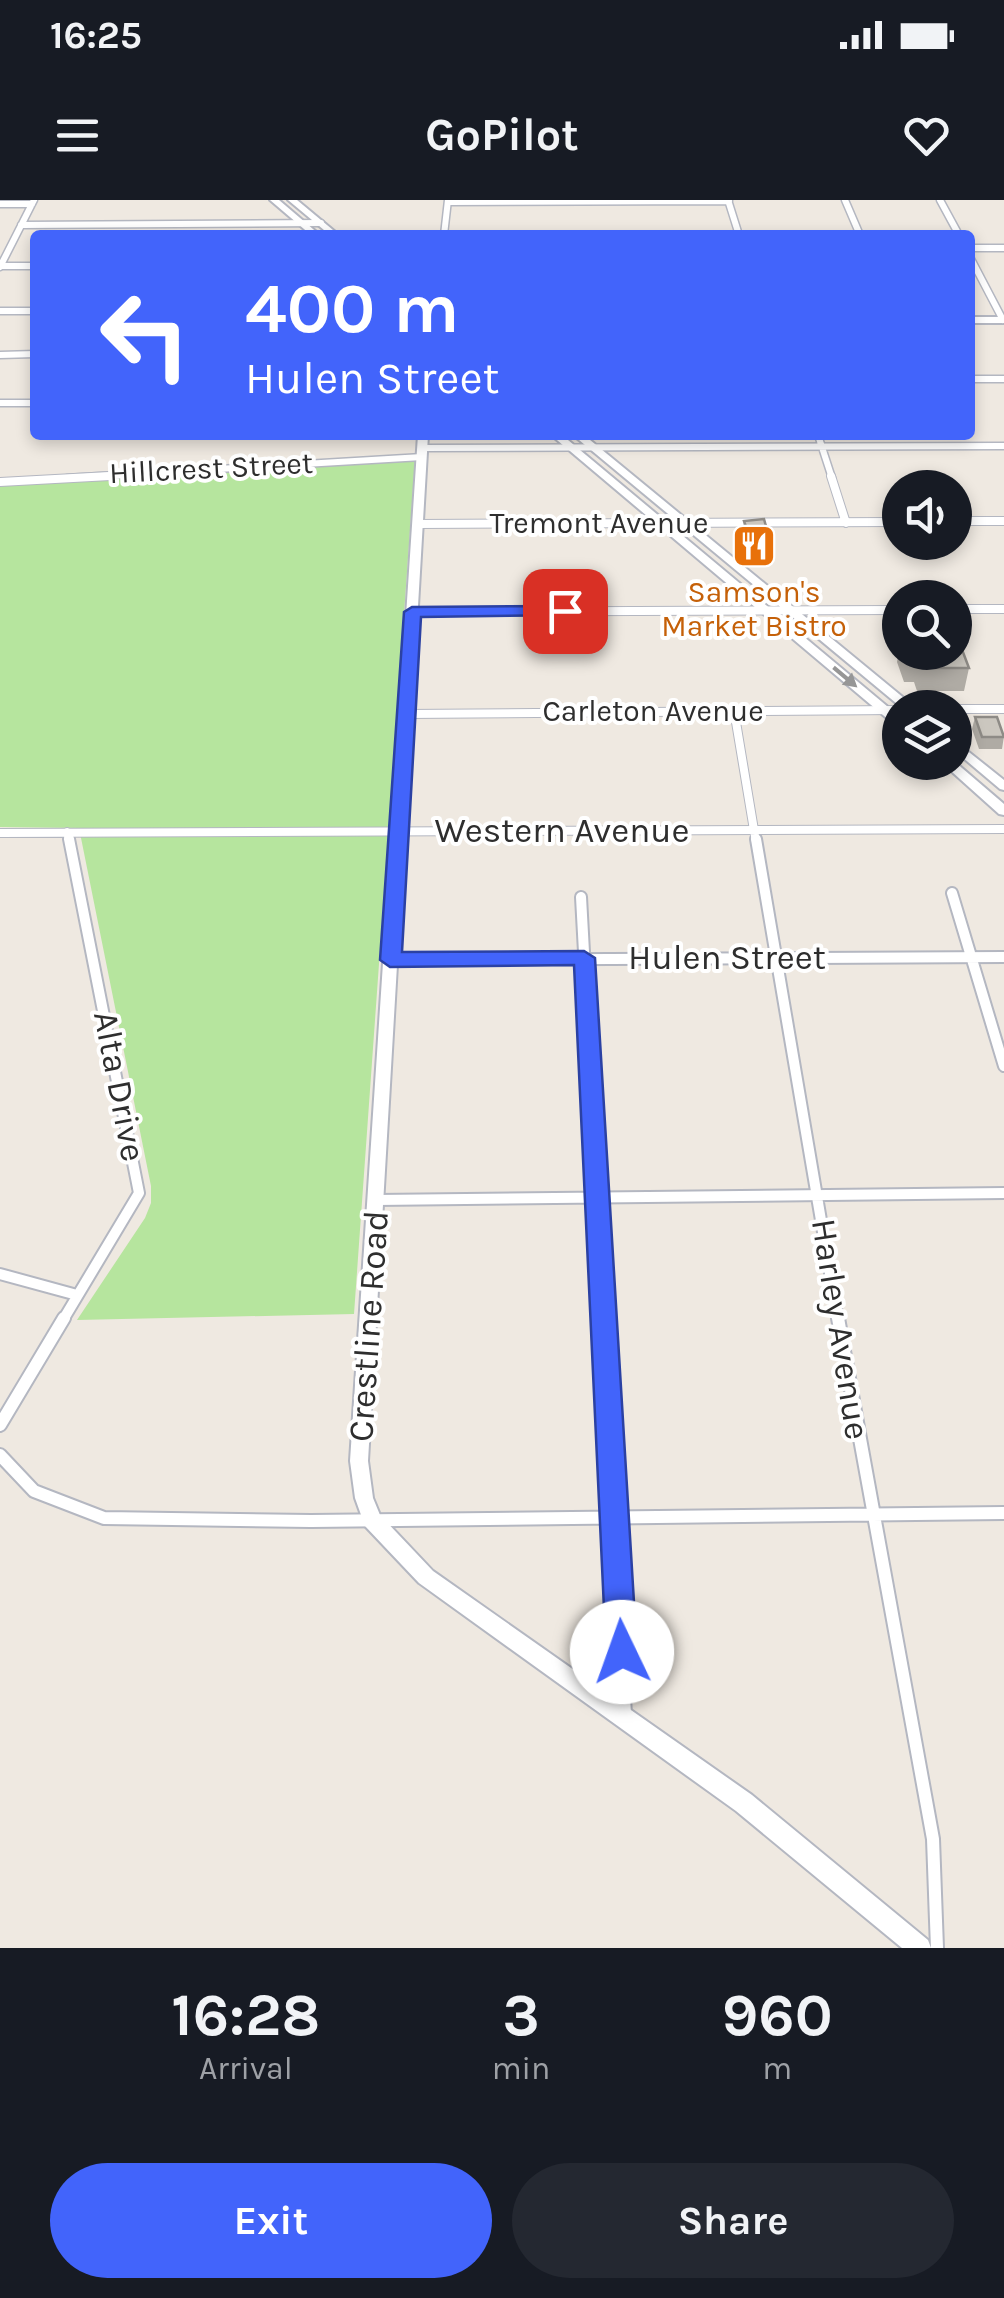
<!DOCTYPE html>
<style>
body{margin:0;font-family:Karla,sans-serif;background:#242831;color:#f1f3f6;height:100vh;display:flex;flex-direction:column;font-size:38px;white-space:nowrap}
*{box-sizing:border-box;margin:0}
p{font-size:32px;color:#9ea1a6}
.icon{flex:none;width:55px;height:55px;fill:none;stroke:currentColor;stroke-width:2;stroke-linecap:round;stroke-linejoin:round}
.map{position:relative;height:1748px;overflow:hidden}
.details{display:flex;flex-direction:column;background:#171b24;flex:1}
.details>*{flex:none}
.hud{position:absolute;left:30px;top:30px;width:945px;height:210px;border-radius:10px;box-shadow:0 5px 15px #0003;background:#4264fb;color:#fff;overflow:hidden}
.fabs{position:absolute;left:882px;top:270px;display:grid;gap:20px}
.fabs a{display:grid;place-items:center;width:90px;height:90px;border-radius:50%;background:#171b24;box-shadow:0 5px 15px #0003;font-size:50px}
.pin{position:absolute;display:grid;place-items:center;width:85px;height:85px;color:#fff;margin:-42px;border-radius:20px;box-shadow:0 5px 15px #0006}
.me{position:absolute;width:110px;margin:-55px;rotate:357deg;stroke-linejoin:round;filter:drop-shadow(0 0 8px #0008)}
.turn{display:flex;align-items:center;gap:35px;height:210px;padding:0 50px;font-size:45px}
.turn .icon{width:130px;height:130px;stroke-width:2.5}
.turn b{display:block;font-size:70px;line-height:85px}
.eta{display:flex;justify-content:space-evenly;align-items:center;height:170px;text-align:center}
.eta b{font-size:60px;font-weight:700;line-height:70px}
.primary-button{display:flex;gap:20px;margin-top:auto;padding:20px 50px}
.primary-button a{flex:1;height:115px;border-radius:60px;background:#4264fb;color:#fff;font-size:40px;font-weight:700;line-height:115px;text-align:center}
.primary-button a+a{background:#242831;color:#f1f3f6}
.status{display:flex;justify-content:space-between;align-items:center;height:70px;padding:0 50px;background:#171b24;direction:ltr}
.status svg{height:28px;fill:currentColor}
header{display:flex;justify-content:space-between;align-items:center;height:130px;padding:0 50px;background:#171b24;font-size:45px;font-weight:700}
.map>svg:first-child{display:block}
</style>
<div class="status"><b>16:25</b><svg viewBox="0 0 49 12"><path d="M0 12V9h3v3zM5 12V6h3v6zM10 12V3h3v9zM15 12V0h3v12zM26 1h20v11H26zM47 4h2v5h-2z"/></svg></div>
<header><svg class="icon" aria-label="menu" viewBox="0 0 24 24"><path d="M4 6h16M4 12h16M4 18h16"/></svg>GoPilot<svg class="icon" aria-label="heart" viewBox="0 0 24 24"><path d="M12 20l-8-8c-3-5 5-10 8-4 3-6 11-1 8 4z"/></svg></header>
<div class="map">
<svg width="1004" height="1748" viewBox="0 0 1004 1748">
<rect width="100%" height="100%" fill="#efe9e1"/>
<path fill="#b6e59e" d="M415,260L354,1114L77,1120L145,1018L151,1003V986L79,628L0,627V284Z"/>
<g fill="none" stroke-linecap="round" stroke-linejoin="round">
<g stroke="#b4b7c1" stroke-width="9">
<path id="street-far3" d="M728,0L739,35
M845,0L860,35
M940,0L959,35
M448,2L729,1
M0,4H32
M21,25L321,23
M444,35L448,0
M970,48H1004
M970,57L1003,120
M0,66H35
M0,67L34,0
M0,111H35
M0,155L35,154
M970,179H1004
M0,203H35
M818,235L832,278
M422,248L1004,246
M67,278L422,257"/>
</g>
<g stroke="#b4b7c1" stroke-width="10">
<path id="street-far2" d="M831,276L846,323
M0,282L110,276
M955,321H1004
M418,324L900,322
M955,409H1004
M412,412L900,410
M955,509H1004
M734,510L756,642
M406,514L900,510
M67,632L70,642
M0,633L1004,629"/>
</g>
<g stroke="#b4b7c1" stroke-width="14">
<path id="street-far1" d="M756,639L838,1120
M952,693L1004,866
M581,697L604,1120
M391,760L1004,757
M376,1000L1004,993
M0,1074L77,1095
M63,1120L139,993L69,639"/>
</g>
<g stroke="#b4b7c1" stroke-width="16">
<path id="street" d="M604,1118L625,1515
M838,1118L933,1639L937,1748
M0,1225L64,1118
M0,1255L34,1291L104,1318L311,1321L1004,1313"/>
</g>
<g stroke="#b4b7c1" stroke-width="4">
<path id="secondary" d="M270,0H279L320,35H311Z
M288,0H297L339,35H330Z
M970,117H1004V123H970Z
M418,235H428L368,1261L373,1298L380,1315L433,1371L752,1595L928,1740L931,1748H902L736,1611L419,1383L365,1326L355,1298L350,1261Z
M551,235H562L900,517V527L896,526Z
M573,235H584L916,508H902Z
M955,541L1004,580V590L1000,589L955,551Z
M941,562H955L1004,604V615L999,614Z"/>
</g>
<use href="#street-far3" stroke="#fff" stroke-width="6"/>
<use href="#street-far2" stroke="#fff" stroke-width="8"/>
<use href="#street-far1" stroke="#fff" stroke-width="10"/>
<use href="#street" stroke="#fff" stroke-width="12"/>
<use href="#secondary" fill="#fff" fill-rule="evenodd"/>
</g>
<path fill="#afaba4" d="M744,321L770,341L768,358H749L742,337Z
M900,447V452H955L969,468L964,491H917L914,482H904L897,462Z
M975,517L1004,536L1002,549H979L972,529Z"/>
<path fill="#cbc7bf" stroke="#8e8b86" stroke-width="2.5" d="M764,319L770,341L751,342L744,321Z
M955,439H958L969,468H922L918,459H908L906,452H955Z
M975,517H997L1004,537H982Z"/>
<defs><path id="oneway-solid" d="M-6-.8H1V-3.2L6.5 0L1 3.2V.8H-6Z" transform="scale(2.5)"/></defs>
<use fill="#969696" href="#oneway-solid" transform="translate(845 477) rotate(40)"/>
<path fill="#4264fb" stroke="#2b41a3" stroke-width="2.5" d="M565,406L571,408V415L421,417L402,752L584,751L595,758L637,1452L632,1462L622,1466L611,1462L606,1452L574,765L390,767L380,760L404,412L412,407Z"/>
<defs>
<g id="restaurant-square" transform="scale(2.25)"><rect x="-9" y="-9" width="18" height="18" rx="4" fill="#e8710a" stroke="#fff"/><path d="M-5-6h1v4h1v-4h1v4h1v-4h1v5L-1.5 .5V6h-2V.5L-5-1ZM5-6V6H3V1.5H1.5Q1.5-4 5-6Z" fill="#fff"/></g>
</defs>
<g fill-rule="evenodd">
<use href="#restaurant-square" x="754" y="346"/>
</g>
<g text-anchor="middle" stroke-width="8" stroke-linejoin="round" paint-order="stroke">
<g font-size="30" fill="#2e2e2e" stroke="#fff">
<text transform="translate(211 268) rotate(-3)" y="10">Hillcrest Street</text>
<text x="599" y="333">Tremont Avenue</text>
<text x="653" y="521">Carleton Avenue</text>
</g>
<g font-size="30" fill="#c56008" stroke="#fff">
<text x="754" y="402">Samson's<tspan x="754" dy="34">Market Bistro</tspan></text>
</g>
<g font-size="35" fill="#2e2e2e" stroke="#fff">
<text x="562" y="642">Western Avenue</text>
<text x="727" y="769">Hulen Street</text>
<text transform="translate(120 886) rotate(79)" y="12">Alta Drive</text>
<text transform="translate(368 1126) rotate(-86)" y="12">Crestline Road</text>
<text transform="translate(841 1129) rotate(81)" y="12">Harley Avenue</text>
</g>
</g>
</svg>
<div class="fabs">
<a><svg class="icon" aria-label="sound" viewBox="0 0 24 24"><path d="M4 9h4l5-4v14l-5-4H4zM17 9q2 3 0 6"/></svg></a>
<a><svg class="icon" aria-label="search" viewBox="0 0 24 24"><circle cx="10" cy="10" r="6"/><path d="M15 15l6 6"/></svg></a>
<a><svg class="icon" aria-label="layers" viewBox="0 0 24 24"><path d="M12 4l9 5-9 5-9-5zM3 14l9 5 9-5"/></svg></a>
</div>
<div class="pin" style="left:565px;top:411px;background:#d93025"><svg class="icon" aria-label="arrive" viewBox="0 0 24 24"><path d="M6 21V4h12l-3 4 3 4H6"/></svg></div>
<svg class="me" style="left:622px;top:1452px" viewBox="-20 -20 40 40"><circle r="19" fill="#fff"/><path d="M0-13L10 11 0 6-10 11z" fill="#4264fb"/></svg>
<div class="hud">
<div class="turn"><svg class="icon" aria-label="left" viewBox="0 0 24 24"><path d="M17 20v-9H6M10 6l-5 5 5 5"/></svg><div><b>400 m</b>Hulen Street</div></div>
</div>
</div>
<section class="details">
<div class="eta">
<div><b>16:28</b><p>Arrival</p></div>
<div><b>3</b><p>min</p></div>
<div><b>960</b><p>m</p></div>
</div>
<div class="primary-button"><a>Exit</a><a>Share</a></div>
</section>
